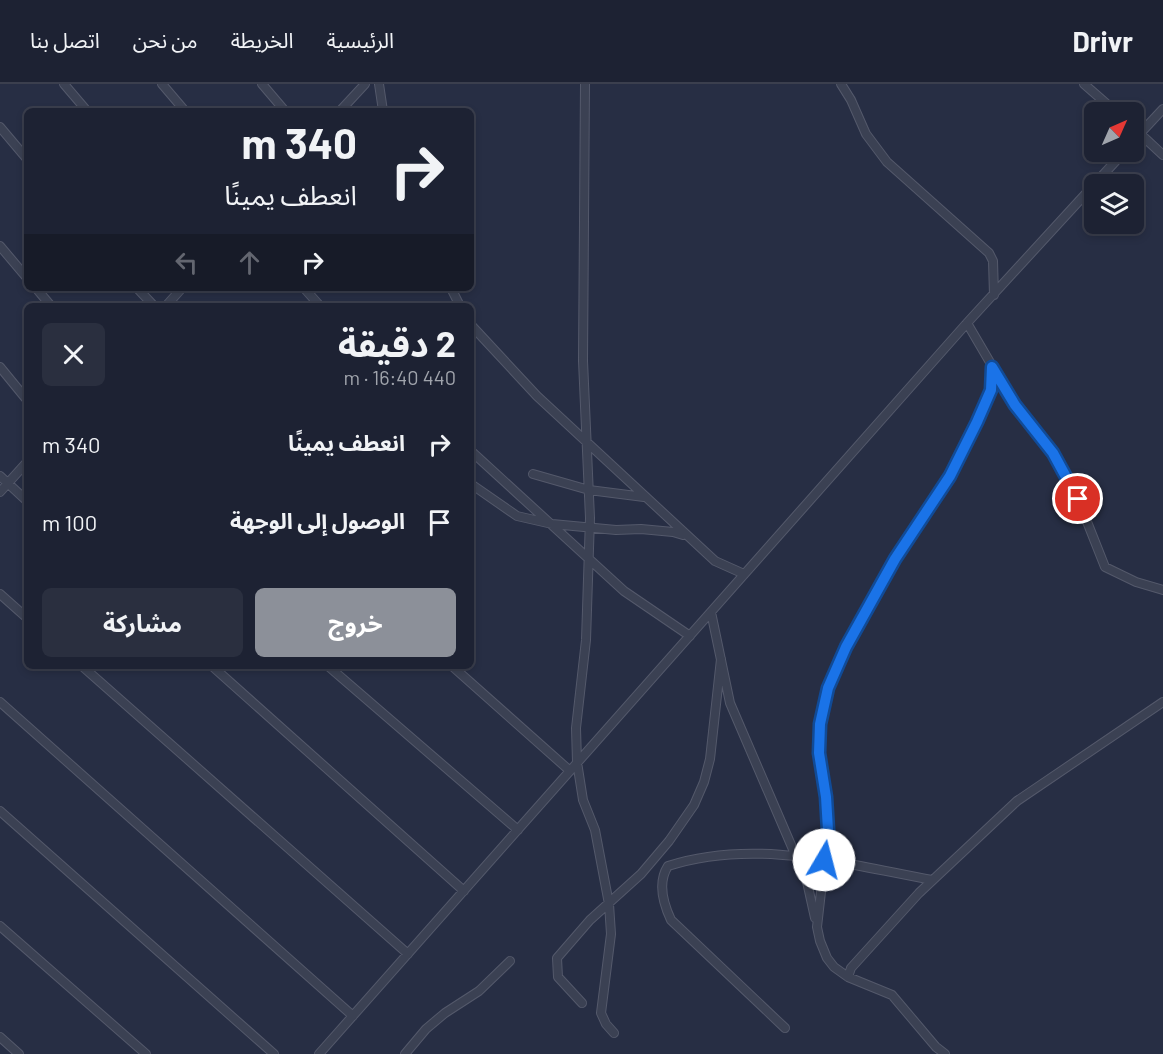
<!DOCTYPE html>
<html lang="ar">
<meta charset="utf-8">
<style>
body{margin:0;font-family:Barlow,"Noto Sans Arabic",sans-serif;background:#2a2f3f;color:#f1f3f6;direction:rtl;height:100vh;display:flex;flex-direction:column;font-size:22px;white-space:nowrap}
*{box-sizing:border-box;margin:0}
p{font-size:20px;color:#a0a4ac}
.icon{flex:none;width:33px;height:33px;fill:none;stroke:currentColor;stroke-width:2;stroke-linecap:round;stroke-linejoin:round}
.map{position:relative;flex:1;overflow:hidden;direction:ltr}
.sheet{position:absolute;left:24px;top:219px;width:450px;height:366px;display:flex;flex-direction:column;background:#1d2233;border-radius:9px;box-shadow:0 3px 9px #0003,0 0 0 2px #3b3f4e;direction:rtl}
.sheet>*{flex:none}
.guide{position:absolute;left:24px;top:24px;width:450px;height:183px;border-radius:9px;box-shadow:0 3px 9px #0003,0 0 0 2px #3b3f4e;direction:rtl;background:#1d2233;color:#f1f3f6;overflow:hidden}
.needle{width:39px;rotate:45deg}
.controls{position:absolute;left:1084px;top:18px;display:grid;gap:12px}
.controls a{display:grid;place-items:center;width:60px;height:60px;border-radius:9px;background:#1d2233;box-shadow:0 3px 9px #0003,0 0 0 2px #3b3f4e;font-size:30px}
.pin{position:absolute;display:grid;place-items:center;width:51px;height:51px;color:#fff;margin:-26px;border:3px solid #fff;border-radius:50%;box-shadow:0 2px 6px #0007}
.me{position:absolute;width:66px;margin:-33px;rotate:8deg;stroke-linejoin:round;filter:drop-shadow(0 0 4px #0008)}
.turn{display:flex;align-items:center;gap:21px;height:126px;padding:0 18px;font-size:27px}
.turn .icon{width:78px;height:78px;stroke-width:2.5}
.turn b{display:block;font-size:42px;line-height:51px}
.lanes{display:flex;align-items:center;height:57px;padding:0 18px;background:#0003;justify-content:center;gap:30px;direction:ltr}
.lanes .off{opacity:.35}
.round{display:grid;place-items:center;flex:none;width:63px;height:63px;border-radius:9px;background:#2a2f3f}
.summary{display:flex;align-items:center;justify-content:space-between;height:102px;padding:0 18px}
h1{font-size:36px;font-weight:700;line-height:45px}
.primary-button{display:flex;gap:12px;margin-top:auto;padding:12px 18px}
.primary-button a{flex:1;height:69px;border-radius:9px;background:#8c9099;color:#fff;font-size:24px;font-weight:700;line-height:69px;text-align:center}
.primary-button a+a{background:#2a2f3f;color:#f1f3f6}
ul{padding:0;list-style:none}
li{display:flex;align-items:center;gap:18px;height:78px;padding:0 18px}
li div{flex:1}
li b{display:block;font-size:22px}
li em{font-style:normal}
header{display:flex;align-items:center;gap:36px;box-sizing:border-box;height:84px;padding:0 30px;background:#1d2233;border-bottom:2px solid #3b3f4e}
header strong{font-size:28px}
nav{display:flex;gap:33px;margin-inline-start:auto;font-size:21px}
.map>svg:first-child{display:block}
</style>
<header>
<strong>Drivr</strong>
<nav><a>الرئيسية</a><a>الخريطة</a><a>من نحن</a><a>اتصل بنا</a></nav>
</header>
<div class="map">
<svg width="1163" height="970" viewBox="0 0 1163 970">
<rect width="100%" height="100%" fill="#272e44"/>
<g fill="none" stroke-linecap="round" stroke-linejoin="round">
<g stroke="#54596b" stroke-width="10">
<path id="street" d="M64,0L87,27
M162,0L185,27
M262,0L285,27
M379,0L383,27
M585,0L583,277L590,434L586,556L576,644L577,678L583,716L595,746L609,820L611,850L601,929L606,940L614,949
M841,0L851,16L866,50L887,78L989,169L993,177L994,211
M1084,0L1116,28
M340,27L365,0
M0,43L27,75
M1134,44L1163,71
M1134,56L1163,25
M0,162L27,194
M36,204L51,222
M137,204L154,222
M304,204L320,222
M451,204L460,222
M166,222L182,204
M967,239L1015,321L1053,369L1078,415L1105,483L1136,498L1163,506
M471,241L537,312L715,477L744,490
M0,283L27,316
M471,367L624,507L690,552
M533,390L589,406L644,413
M0,392L27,417
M471,400L517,432L552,440L616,446L641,445L673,448L683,451
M0,408L27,378
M0,510L27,534
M711,528L730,619L807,798L815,834
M82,582L408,870
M212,582L464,807
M328,582L518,746
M452,582L569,686
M0,618L353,932
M0,727L274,970
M0,842L146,970
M848,893L851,884L919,809L1017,717L1163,618
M582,919L558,893L557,874L590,836L641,790L669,757L694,721L704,698L710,675L721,575
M785,944L671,836C663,819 657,799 668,782C754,754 845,780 932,796
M0,953L19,970
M319,970L967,239L1124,68
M405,970L426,945L445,929L479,907L510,877
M945,970L936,963L892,911L848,893L834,883L827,874L820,857L817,843L828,746L826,713L819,669L820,641L828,604L845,563L895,475L950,392L977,338L991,306L992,283"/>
</g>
<use href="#street" stroke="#3b4153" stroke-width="8"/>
</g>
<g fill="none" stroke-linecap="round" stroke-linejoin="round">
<g stroke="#114b97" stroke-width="15">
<path id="route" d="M824,776L828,746L826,713L819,669L820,640L828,604L846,563L895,475L950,392L977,338L991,306L992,283L1015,321L1053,369L1078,415"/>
</g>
<use href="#route" stroke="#1a73e8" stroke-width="10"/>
</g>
</svg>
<div class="controls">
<a><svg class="needle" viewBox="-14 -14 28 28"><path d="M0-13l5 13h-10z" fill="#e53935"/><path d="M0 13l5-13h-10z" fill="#a0a4ac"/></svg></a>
<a><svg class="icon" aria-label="layers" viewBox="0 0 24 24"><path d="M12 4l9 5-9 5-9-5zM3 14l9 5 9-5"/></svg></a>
</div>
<div class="pin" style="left:1078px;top:415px;background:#d93025"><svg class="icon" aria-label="arrive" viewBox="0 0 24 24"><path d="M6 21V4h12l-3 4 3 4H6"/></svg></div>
<svg class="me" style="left:824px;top:776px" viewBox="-20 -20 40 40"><circle r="19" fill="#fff"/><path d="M0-13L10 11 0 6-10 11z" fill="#1a73e8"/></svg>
<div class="guide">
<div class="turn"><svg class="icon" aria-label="right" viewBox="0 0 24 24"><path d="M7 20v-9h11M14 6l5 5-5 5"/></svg><div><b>340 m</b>انعطف يمينًا</div></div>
<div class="lanes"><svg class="icon off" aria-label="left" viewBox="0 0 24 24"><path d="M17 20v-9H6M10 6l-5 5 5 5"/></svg><svg class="icon off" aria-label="ahead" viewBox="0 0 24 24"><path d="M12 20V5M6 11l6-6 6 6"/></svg><svg class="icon" aria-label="right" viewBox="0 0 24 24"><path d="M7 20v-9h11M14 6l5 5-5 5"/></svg></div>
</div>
<section class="sheet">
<div class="summary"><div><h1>2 دقيقة</h1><p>440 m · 16:40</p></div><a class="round"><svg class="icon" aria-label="close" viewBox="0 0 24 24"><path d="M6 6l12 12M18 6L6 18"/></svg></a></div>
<ul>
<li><svg class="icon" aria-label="right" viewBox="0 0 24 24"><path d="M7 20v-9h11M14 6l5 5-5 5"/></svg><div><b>انعطف يمينًا</b></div><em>340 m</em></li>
<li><svg class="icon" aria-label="arrive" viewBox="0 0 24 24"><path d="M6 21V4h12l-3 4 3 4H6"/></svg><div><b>الوصول إلى الوجهة</b></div><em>100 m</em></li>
</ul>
<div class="primary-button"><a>خروج</a><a>مشاركة</a></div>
</section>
</div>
